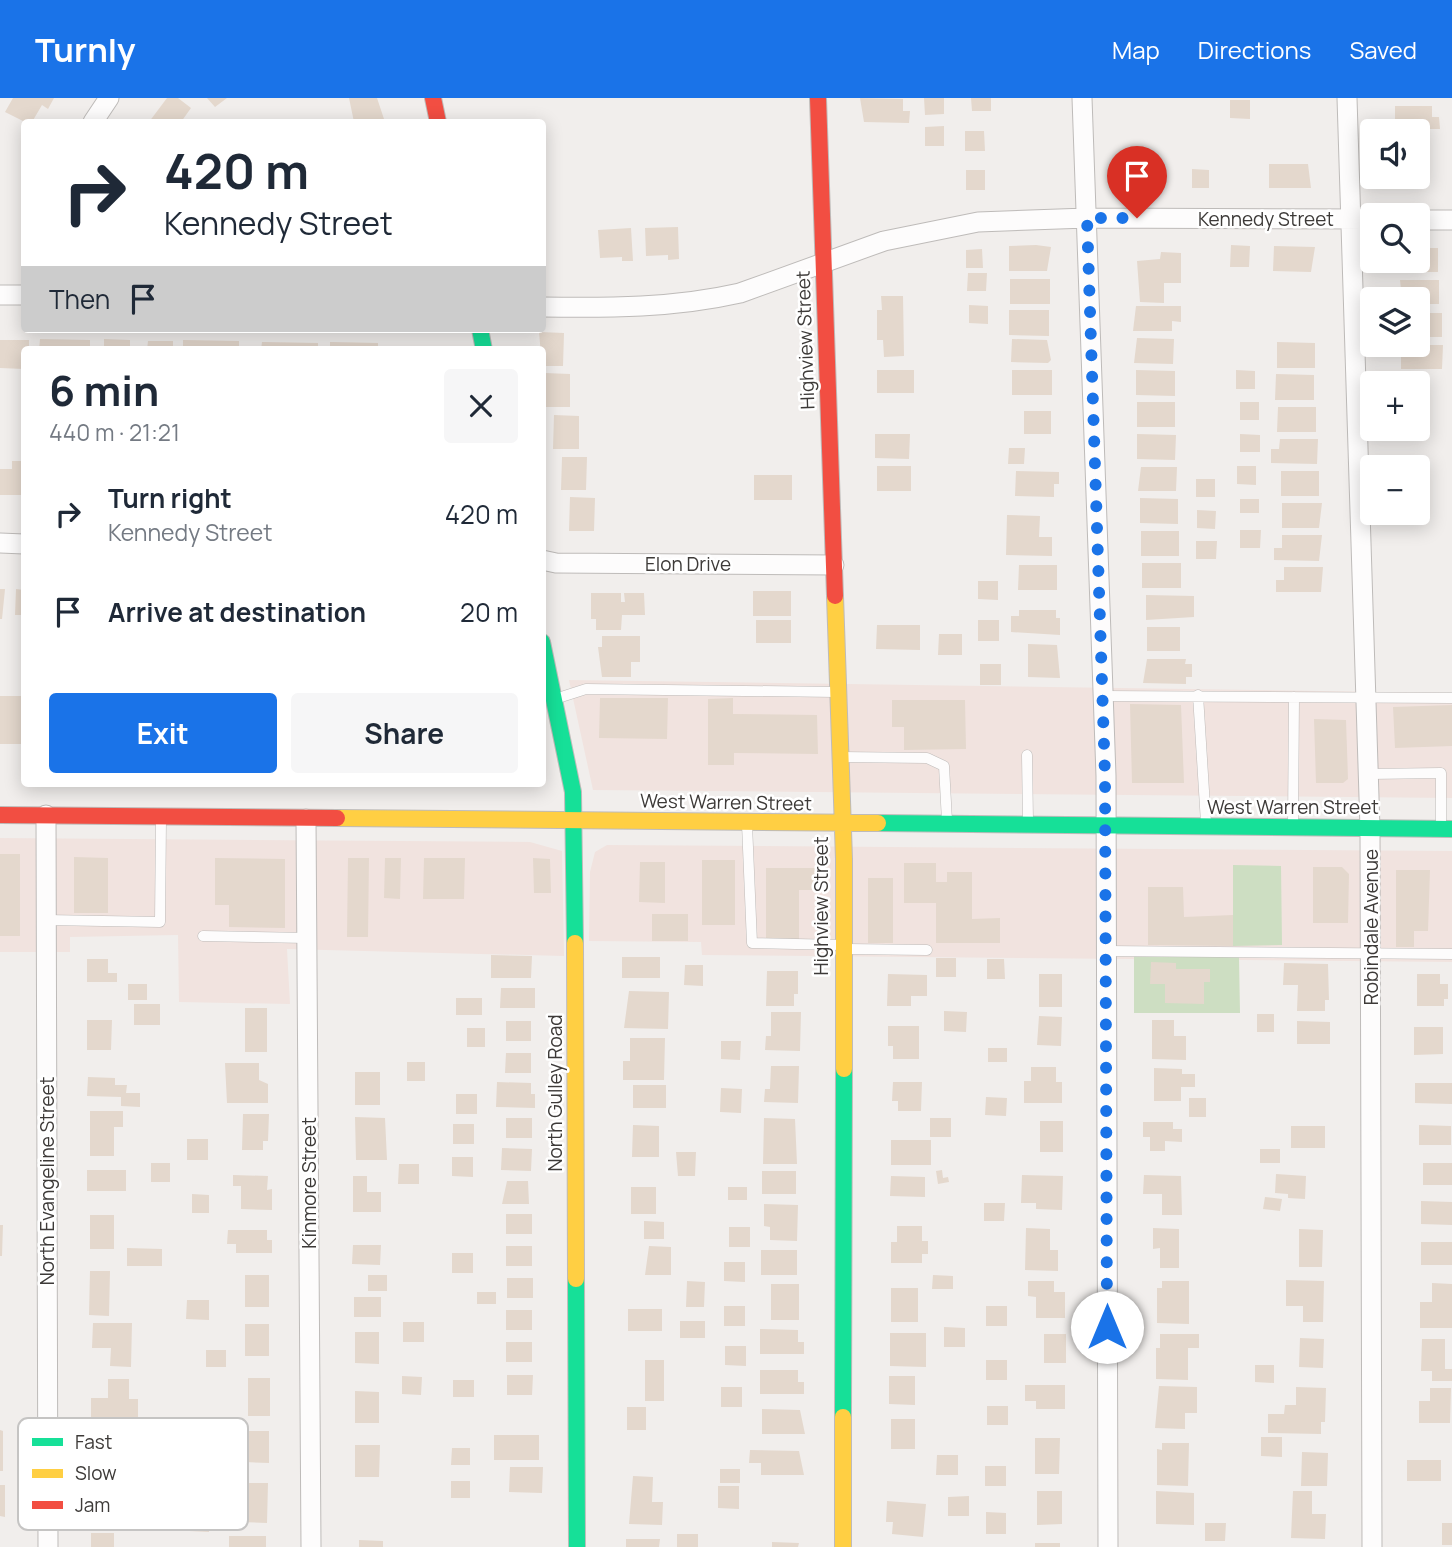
<!DOCTYPE html>
<meta charset="utf-8">
<style>
body{margin:0;font-family:Manrope,sans-serif;background:#f6f6f7;color:#1f2937;height:100vh;display:flex;flex-direction:column;font-size:26px;white-space:nowrap}
*{box-sizing:border-box;margin:0}
p{font-size:23px;color:#747a83}
.icon{flex:none;width:38px;height:38px;fill:none;stroke:currentColor;stroke-width:2;stroke-linecap:round;stroke-linejoin:round}
.map{position:relative;flex:1;overflow:hidden}
.side{position:absolute;left:21px;top:248px;width:525px;height:441px;display:flex;flex-direction:column;background:#fff;border-radius:7px;box-shadow:0 4px 18px #0003}
.side>*{flex:none}
.banner{position:absolute;left:21px;top:21px;width:525px;height:214px;border-radius:7px;box-shadow:0 4px 18px #0003;background:#fff;color:#1f2937;overflow:hidden}
.fabs{position:absolute;left:1360px;top:21px;display:grid;gap:14px}
.fabs a{display:grid;place-items:center;width:70px;height:70px;border-radius:7px;background:#fff;box-shadow:0 4px 18px #0003;font-size:35px}
.pin{position:absolute;display:grid;place-items:center;width:60px;height:60px;color:#fff;margin:-72px -30px;border-radius:50% 50% 50% 0;rotate:-45deg;box-shadow:0 0 7px #0007}
.pin .icon{rotate:45deg}
.me{position:absolute;width:77px;margin:-38px;rotate:0deg;stroke-linejoin:round;filter:drop-shadow(0 0 5px #0008)}
.turn{display:flex;align-items:center;gap:24px;height:147px;padding:0 28px;font-size:32px}
.turn .icon{width:91px;height:91px;stroke-width:2.5}
.turn b{display:block;font-size:49px;line-height:60px}
.then{display:flex;align-items:center;height:66px;padding:0 28px;background:#0003;gap:14px;font-size:26px}
.round{display:grid;place-items:center;flex:none;width:74px;height:74px;border-radius:7px;background:#f6f6f7}
.head{display:flex;align-items:center;justify-content:space-between;height:119px;padding:0 28px}
h1{font-size:42px;font-weight:700;line-height:52px}
.cta{display:flex;gap:14px;margin-top:auto;padding:14px 28px}
.cta a{flex:1;height:80px;border-radius:7px;background:#1a73e8;color:#fff;font-size:28px;font-weight:700;line-height:80px;text-align:center}
.cta a+a{background:#f6f6f7;color:#1f2937}
ul{padding:0;list-style:none}
li{display:flex;align-items:center;gap:21px;height:98px;padding:0 28px}
li div{flex:1}
li b{display:block;font-size:26px}
li em{font-style:normal}
header{display:flex;align-items:center;gap:42px;box-sizing:border-box;height:98px;padding:0 35px;background:#1a73e8;color:#fff}
header strong{font-size:33px}
nav{display:flex;gap:38px;margin-inline-start:auto;font-size:24px}
.map>svg:first-child{display:block}
</style>
<header>
<strong>Turnly</strong>
<nav><a>Map</a><a>Directions</a><a>Saved</a></nav>
</header>
<div class="map">
<svg width="1452" height="1449" viewBox="0 0 1452 1449">
<rect width="100%" height="100%" fill="#f1eeec"/>
<path fill="#f1e3df" d="M569,582L1452,595V700L593,692Z
M0,740L530,744L562,753L564,858L287,851L290,906L179,904L178,837L70,839V854H0Z
M607,747L1452,753V864L702,857L701,844L589,843L590,774L595,754Z"/>
<path fill="#cddec2" d="M1233,767L1281,768L1282,847L1233,848Z
M1134,858L1239,859L1240,915H1134Z"/>
<path fill="#e4d8cd" d="M13,0H54L48,11L42,7L32,24H25L5,14Z
M167,0H178L191,10L181,24H149Z
M207,0H227L215,9Z
M349,0H377L385,24H354Z
M860,0L903,1V13H910L909,25L864,24Z
M924,0H944V16L925,17Z
M971,0H991V13H972Z
M1230,2H1250V21L1230,20Z
M1395,8H1432V19H1439L1440,31H1390V21H1395Z
M944,28V48H925V29Z
M965,33H984L985,53H965Z
M1269,66H1308L1311,90H1269Z
M1192,71L1209,72V90H1192Z
M966,72H985V92H966Z
M678,129L679,161L668,162V157L646,158L645,130Z
M631,130L633,163H622V159L600,160L598,132Z
M1036,147L1051,149L1047,173H1009V148Z
M1231,147L1250,148L1249,169H1230Z
M1274,148L1315,149L1311,174L1273,173Z
M1418,150H1438V174H1401L1402,163H1418Z
M982,151L983,170H966V152Z
M1161,154L1181,155V185H1164V205L1140,204L1137,163L1160,161Z
M968,175H987L986,193H967Z
M1010,181H1050V206H1010Z
M1400,182H1439V206H1418V201H1402Z
M881,198H903L904,258L884,259L883,242H877V212H882Z
M969,207L988,208V226L969,225Z
M1136,208H1181V224L1172,223V233H1133Z
M1009,212H1049V238L1009,237Z
M1418,215H1442V239H1418Z
M539,234L564,235L563,268H542Z
M1137,240L1174,241L1173,266L1134,265Z
M40,241L90,242V252H39Z
M104,241L130,242V252H104Z
M1012,241L1047,242L1051,262L1048,265L1011,264Z
M0,242H29V252H24V271L0,270Z
M183,242L239,243V252H183Z
M148,243H173V252H147Z
M262,244L318,245V252H261Z
M330,244L378,245V252H330Z
M1277,244L1315,245V270H1277Z
M1401,247H1443L1442,271H1401Z
M877,272H914V295H877Z
M1012,272H1052V297H1012Z
M1136,272L1175,273V298L1136,297Z
M1236,272L1255,273V291H1236Z
M545,275L570,276V309H544Z
M1276,276L1314,277V302H1275Z
M1137,304H1175V329H1137Z
M1240,304H1259V322H1240Z
M1278,309H1316V334H1277Z
M1024,313H1051V336H1024Z
M554,317L579,318V351H553Z
M875,336H910L909,361L875,360Z
M1137,336L1176,337L1175,362L1137,361Z
M1240,336L1260,337V354H1240Z
M1280,341H1318L1317,366L1271,365V351H1279Z
M1009,350H1025L1024,366H1008Z
M562,359H587L586,392H561Z
M12,363H24V397H0V371H12Z
M877,368H911V393H877Z
M1237,368H1256V387L1237,386Z
M1141,369H1177L1176,393H1138Z
M1016,373L1059,374V386H1054V399L1015,398Z
M1281,373H1319V398H1281Z
M754,377H792V402H754Z
M1196,381H1215V399H1196Z
M570,399L595,400L594,433H569Z
M1140,400L1178,401V426L1140,425Z
M1240,401H1259V415H1240Z
M1282,405H1322L1319,430H1282Z
M1197,412L1216,413L1215,431L1197,430Z
M1007,417L1040,418L1039,439H1052V458L1006,457Z
M1240,432H1261L1260,450H1240Z
M1141,433H1179V458H1141Z
M1282,437H1322L1319,463L1274,462V450H1282Z
M1196,443H1217L1216,461H1196Z
M1142,465H1181V490H1142Z
M1019,467H1057V492H1018Z
M1284,469H1323L1321,494H1276V482H1284Z
M978,483H998V502L978,501Z
M0,491H5L2,521H0Z
M16,491L24,492V517H15Z
M753,493H791V518H753Z
M591,495H621V504H625L624,495H644L645,517H622L621,532H596V521H591Z
M1146,497L1194,498V519L1146,522Z
M1019,512H1056V520H1060V537L1011,534V518H1019Z
M756,522H791V545H756Z
M978,522H999V543H978Z
M877,527H920V552L876,551Z
M1147,529H1180V553H1147Z
M939,536H962V557H938Z
M602,538H640V564H631V579H602L598,549H602Z
M1028,546L1057,547L1060,580L1028,579Z
M1147,561H1186L1185,566H1192V579H1186V586L1143,585Z
M980,566H1001V587H980Z
M0,598H22V646H0Z
M600,600H668L667,641L599,640Z
M733,600V616L817,617L818,656L734,655V667H708V601Z
M892,602H965L966,651L904,652V629H892Z
M1130,606L1181,607L1184,685H1132Z
M1452,607V648L1395,650L1393,609Z
M1314,621L1346,622L1348,681L1343,685H1316Z
M0,756H20V838H0Z
M74,759L108,760V815H74Z
M215,760L285,761V830L229,829V807H215Z
M348,760H369L368,839H347Z
M385,760H401L400,801L384,800Z
M424,760H465L464,801H423Z
M533,760L550,761L551,795H534Z
M702,762H735V827H702Z
M640,764H665V805L639,804Z
M904,765H936V784H947V774H972V821L1000,820V845H936V805H904Z
M1313,769H1342L1349,776L1348,825H1313Z
M766,770H818V792H799V841H766Z
M1396,772H1430L1428,833H1414V849H1396Z
M868,780H893V845H868Z
M1148,789H1183L1184,819L1233,817V848L1148,847Z
M652,816H688V843H652Z
M491,857L532,858L531,880H491Z
M622,859H660V880H622Z
M936,860H956V879H936Z
M87,861H108V875H117V884H87Z
M987,861H1004L1005,881H987Z
M1151,864L1176,865V871H1210V884H1204V906L1165,905V886H1150Z
M1284,865L1328,866L1329,902H1325V913H1297L1298,887H1283Z
M685,867H703V888L684,887Z
M767,873H798V896H794V908H766Z
M888,876L927,877V898H911V908H887Z
M1039,876H1062V909H1039Z
M1417,876H1440V886H1448V901H1444V908H1417Z
M128,886H147V902H128Z
M501,890H535V910H500Z
M629,893L669,894L668,931L624,930Z
M456,900H482V917H456Z
M134,906H160V927H134Z
M245,910H267V954H245Z
M944,913L967,914L966,934L944,933Z
M771,914H801L800,953L765,952L766,938H771Z
M1257,916H1274V934H1257Z
M1039,918L1062,919L1061,948L1037,947Z
M87,922H112L111,952H87Z
M1152,922H1174V938H1186V962L1152,961Z
M506,923H531V943H506Z
M1297,923L1330,924V946H1297Z
M888,928H919V961H893V948H888Z
M1414,929H1443V956L1414,957Z
M467,930H485V949H467Z
M630,940H665L664,982H623V963H630Z
M721,943H741L740,962L721,961Z
M988,950H1007V964H988Z
M506,955H531V975H505Z
M407,964H425V983H407Z
M225,965H259V982L268,986V1005H227Z
M771,968H799L798,1005L764,1004L765,991H770Z
M1031,969H1056V984H1062V1005H1024V983H1031Z
M1154,970L1182,971V976H1195V989H1181V1003H1154Z
M355,974H380V1007H355Z
M88,979L115,980V987H127L126,995H140V1009L121,1008V999L87,998Z
M497,984L531,985V996H535V1010L496,1009Z
M893,984H922L921,1013H898V1003H892Z
M1415,985H1452V1006L1415,1005Z
M633,987H666V1010H633Z
M721,990L742,991L741,1015L720,1014Z
M456,996H477V1016H456Z
M986,999L1007,1000L1006,1018L985,1017Z
M1189,1000H1206V1019H1189Z
M90,1013H123V1029H114V1058H90Z
M243,1016H269L268,1043H263V1052H242Z
M355,1019L385,1020L387,1062H356Z
M506,1020H532V1040H506Z
M764,1020L795,1021L797,1066H763Z
M930,1020H951V1039H930Z
M1040,1023H1063V1054H1040Z
M1143,1024H1173V1031H1182V1044L1165,1043V1053H1150V1039H1143Z
M453,1026H474V1046H453Z
M633,1027L659,1028V1059H632Z
M1419,1027L1451,1028V1047H1419Z
M1291,1028H1325V1050H1291Z
M187,1041H208V1062H187Z
M891,1042H931V1067H891Z
M502,1050L532,1051L531,1073L501,1072Z
M1260,1051H1280V1065H1260Z
M676,1054H696L695,1078H678Z
M452,1059H473V1079L452,1078Z
M151,1065H170V1084H151Z
M1423,1065H1452V1087H1423Z
M399,1066H419V1086H398Z
M87,1072H126V1093H87Z
M942,1072L943,1080L948,1079L949,1084L938,1086L936,1073Z
M762,1073H796V1096H762Z
M1276,1076L1306,1078L1305,1101L1288,1100V1096L1275,1095Z
M233,1077L268,1078L267,1092L272,1091V1112L241,1111V1088H233Z
M1022,1077L1063,1078L1062,1112L1036,1111V1105H1021Z
M1144,1077L1181,1078L1182,1117H1162V1096H1143Z
M353,1078H367V1094H381V1114H353Z
M891,1078L925,1079V1099L890,1098Z
M507,1083H528L529,1106H502Z
M631,1089H656V1116H631Z
M728,1089H747V1102H728Z
M192,1096L209,1097V1115H192Z
M1265,1099L1282,1101L1280,1113L1263,1111Z
M1421,1103L1452,1104V1127L1421,1126Z
M984,1105H1005L1004,1123H984Z
M764,1106L798,1107L797,1143L770,1142V1129L764,1128Z
M506,1116H532V1136H506Z
M90,1117H114V1151H90Z
M644,1123L664,1124V1141H644Z
M0,1127H3L2,1158H0Z
M897,1128H922V1143H928V1156H922V1165H891V1144H897Z
M729,1129H750V1149H729Z
M1026,1130L1050,1131V1152H1058V1173L1025,1172Z
M1153,1130L1179,1131V1170H1160V1150L1153,1151Z
M1299,1131L1323,1132L1322,1169H1299Z
M228,1132H267V1142H272V1155H236V1146H227Z
M1421,1144H1452V1167H1421Z
M353,1147H381L380,1167L352,1166Z
M506,1148H532V1168H506Z
M649,1148L671,1149V1177H645Z
M127,1150L162,1151V1168H127Z
M761,1152H797V1177H761Z
M452,1155H473V1175H452Z
M724,1164H745V1184L724,1183Z
M90,1173H110L109,1218L89,1217Z
M245,1177H269V1209H245Z
M368,1177H387V1193H368Z
M933,1177L953,1178V1191H932Z
M507,1180H533V1200H507Z
M1286,1182L1324,1183L1323,1224H1303V1208H1286Z
M687,1183L705,1184L704,1209H686Z
M1028,1183H1054V1194H1065V1220H1036V1199L1028,1198Z
M1162,1183H1189V1226L1157,1225V1190H1162Z
M1432,1185L1452,1186V1230H1420V1204H1432Z
M771,1186H799V1222H771Z
M891,1190H918V1224H891Z
M477,1194H496V1206H477Z
M354,1199H381V1219H354Z
M187,1202H209V1222L186,1221Z
M724,1208H745V1228H724Z
M986,1208H1007V1228H986Z
M628,1211H662V1233H628Z
M506,1212H532V1232H506Z
M680,1223H705V1240H680Z
M403,1224H424V1244H403Z
M93,1225H132L131,1269L110,1268L111,1250H92Z
M245,1226H269V1258H245Z
M944,1229L965,1230V1249H944Z
M760,1231L798,1232V1244H804V1256H760Z
M355,1234H379V1266L355,1265Z
M890,1235H926V1269L890,1268Z
M1044,1236H1066V1265H1044Z
M1160,1236H1199V1250H1188V1282L1156,1281V1250H1160Z
M1300,1240L1324,1241L1323,1270L1299,1269Z
M1422,1241H1445V1271H1452V1283H1432V1273H1421Z
M506,1244H532V1264H506Z
M725,1248H746V1268L725,1267Z
M206,1252H226V1269H206Z
M645,1262H664V1303H645Z
M986,1262H1007V1282H986Z
M1255,1267H1274V1285L1255,1284Z
M760,1272H798V1284H804V1296H760Z
M507,1277H533L532,1297H507Z
M402,1278L422,1279L421,1297L402,1296Z
M889,1278H915V1307L889,1306Z
M248,1280H270V1318H248Z
M108,1281H129V1301H138V1323H91V1300H108Z
M453,1282H474V1299H453Z
M1025,1287H1065V1311H1036V1303H1025Z
M1159,1288L1197,1289V1315H1185V1331L1155,1330Z
M721,1289H742V1309H721Z
M1296,1289L1326,1290L1325,1324H1321V1336L1268,1335V1316H1284L1285,1307H1296Z
M1430,1290H1451L1450,1325H1419V1303H1430Z
M355,1293L379,1294V1325H355Z
M987,1308H1008V1327H987Z
M627,1309H646V1332H627Z
M762,1311L800,1312L805,1336H762Z
M891,1321H915V1351H891Z
M0,1332L3,1333V1373H0Z
M245,1333H269V1365L245,1364Z
M494,1337H539V1362H494Z
M1261,1339H1282V1359L1261,1358Z
M1035,1340H1060L1059,1376H1035Z
M1162,1345H1189L1188,1388L1157,1387V1351L1162,1352Z
M355,1347H380L379,1379H355Z
M452,1350H470V1367H451Z
M750,1352L799,1353L804,1377H761V1365H749Z
M1302,1354L1328,1355L1327,1388H1301Z
M937,1357H958V1377H936Z
M1407,1362H1441V1383H1407Z
M985,1368H1006V1388H985Z
M510,1369H543L542,1395L509,1394Z
M720,1371H740V1385H720Z
M633,1378L653,1379L652,1404H663L662,1427L629,1426Z
M451,1383H470V1400H451Z
M240,1385H268L267,1425L240,1424V1417L232,1416V1403H240Z
M0,1387H5V1419L0,1418Z
M718,1388H739V1411L718,1410Z
M1037,1393H1062V1426L1037,1427Z
M1156,1393L1194,1395V1427L1156,1426Z
M1293,1393H1312V1416H1326L1325,1441L1291,1440Z
M969,1398V1418H948V1399Z
M887,1403L926,1406L923,1439L892,1436L893,1424H886Z
M189,1412H209V1434L189,1433Z
M986,1414L1006,1415V1436H986Z
M1205,1425H1226L1225,1443H1205Z
M1442,1425H1452V1447H1442Z
M91,1435H114V1449H91Z
M677,1436H698V1449H677Z
M229,1438H266V1449H229Z
M626,1441H660L659,1449H626Z
M359,1442L383,1443V1449H359Z
M772,1444L799,1445L798,1449H772Z
M1035,1445H1060V1449H1035Z"/>
<g fill="none" stroke-linecap="round" stroke-linejoin="round">
<g stroke="#bebbb9" stroke-width="11">
<path id="lane" d="M1198,597L1206,725
M1103,598L1452,600
M555,601L586,591L836,594
M1027,657L1028,723
M841,659L927,660L944,668L947,723
M1369,676L1441,675V728
M747,726L752,845L841,847
M1293,728L1294,599
M46,822L160,824L161,722
M203,838L307,840
M847,851L927,852
M1107,853L1452,856"/>
</g>
<g stroke="#bebbb9" stroke-width="21">
<path id="street" d="M1082,0L1106,678L1108,1449
M1347,0L1370,731L1372,1449
M93,24L109,0
M1418,122H1452
M0,197H24
M542,209C609,210 674,210 740,195L884,143L978,124L1087,120L1372,121
M0,445L24,446
M542,462L556,465L834,467
M46,717L48,1449
M306,721L311,1449"/>
</g>
<g stroke="#bebbb9" stroke-width="18">
<path id="fast" d="M480,231L484,252
M542,544L573,694L575,845
M878,725L1452,731
M576,1181L577,1449
M843,1319L844,971"/>
</g>
<g stroke="#bebbb9" stroke-width="18">
<path id="slow" d="M835,498L844,761V971
M337,720L878,725
M575,845L576,1181
M843,1449V1319"/>
</g>
<g stroke="#bebbb9" stroke-width="18">
<path id="jam" d="M433,0L438,24
M818,0L835,498
M0,717L337,720"/>
</g>
<use href="#lane" stroke="#fdfcfc" stroke-width="10"/>
<use href="#street" stroke="#fdfcfc" stroke-width="19"/>
<use href="#fast" stroke="#16e098" stroke-width="16"/>
<use href="#slow" stroke="#ffcf43" stroke-width="16"/>
<use href="#jam" stroke="#f24e42" stroke-width="16"/>
</g>
<g fill="none" stroke-linecap="round" stroke-linejoin="round">
<path stroke="#1a73e8" stroke-width="12" stroke-dasharray="0 21.6" d="M1107,1229L1105,678L1087,120H1137"/>
</g>
<g text-anchor="middle" stroke-width="5" stroke-linejoin="round" paint-order="stroke">
<g font-size="19" fill="#3d3a38" stroke="#fff">
<text x="1266" y="128">Kennedy Street</text>
<text transform="translate(805 242) rotate(-92)" y="7">Highview Street</text>
<text x="688" y="473">Elon Drive</text>
<text transform="translate(726 704) rotate(1)" y="7">West Warren Street</text>
<text x="1293" y="716">West Warren Street</text>
<text transform="translate(821 808) rotate(-90)" y="7">Highview Street</text>
<text transform="translate(1371 829) rotate(-90)" y="7">Robindale Avenue</text>
<text transform="translate(555 995) rotate(-90)" y="7">North Gulley Road</text>
<text transform="translate(47 1083) rotate(-90)" y="7">North Evangeline Street</text>
<text transform="translate(309 1085) rotate(-90)" y="7">Kinmore Street</text>
</g>
</g>
<rect x="18" y="1320" width="230" height="112" rx="10" fill="#fff" stroke="#c5c4c3" stroke-width="2"/>
<rect x="32" y="1340" width="31" height="8" fill="#16e098"/>
<rect x="32" y="1371" width="31" height="9" fill="#ffcf43"/>
<rect x="32" y="1403" width="31" height="8" fill="#f24e42"/>
<g font-size="19" fill="#3d3a38">
<text x="75" y="1351">Fast</text>
<text x="75" y="1382">Slow</text>
<text x="75" y="1414">Jam</text>
</g>
</svg>
<div class="fabs">
<a><svg class="icon" aria-label="sound" viewBox="0 0 24 24"><path d="M4 9h4l5-4v14l-5-4H4zM17 9q2 3 0 6"/></svg></a>
<a><svg class="icon" aria-label="search" viewBox="0 0 24 24"><circle cx="10" cy="10" r="6"/><path d="M15 15l6 6"/></svg></a>
<a><svg class="icon" aria-label="layers" viewBox="0 0 24 24"><path d="M12 4l9 5-9 5-9-5zM3 14l9 5 9-5"/></svg></a>
<a>+</a>
<a>−</a>
</div>
<div class="pin" style="left:1137px;top:120px;background:#d93025"><svg class="icon" aria-label="arrive" viewBox="0 0 24 24"><path d="M6 21V4h12l-3 4 3 4H6"/></svg></div>
<svg class="me" style="left:1107px;top:1229px" viewBox="-20 -20 40 40"><circle r="19" fill="#fff"/><path d="M0-13L10 11 0 6-10 11z" fill="#1a73e8"/></svg>
<div class="banner">
<div class="turn"><svg class="icon" aria-label="right" viewBox="0 0 24 24"><path d="M7 20v-9h11M14 6l5 5-5 5"/></svg><div><b>420 m</b>Kennedy Street</div></div>
<div class="then">Then<svg class="icon" aria-label="arrive" viewBox="0 0 24 24"><path d="M6 21V4h12l-3 4 3 4H6"/></svg></div>
</div>
<section class="side">
<div class="head"><div><h1>6 min</h1><p>440 m · 21:21</p></div><a class="round"><svg class="icon" aria-label="close" viewBox="0 0 24 24"><path d="M6 6l12 12M18 6L6 18"/></svg></a></div>
<ul>
<li><svg class="icon" aria-label="right" viewBox="0 0 24 24"><path d="M7 20v-9h11M14 6l5 5-5 5"/></svg><div><b>Turn right</b><p>Kennedy Street</p></div><em>420 m</em></li>
<li><svg class="icon" aria-label="arrive" viewBox="0 0 24 24"><path d="M6 21V4h12l-3 4 3 4H6"/></svg><div><b>Arrive at destination</b></div><em>20 m</em></li>
</ul>
<div class="cta"><a>Exit</a><a>Share</a></div>
</section>
</div>
